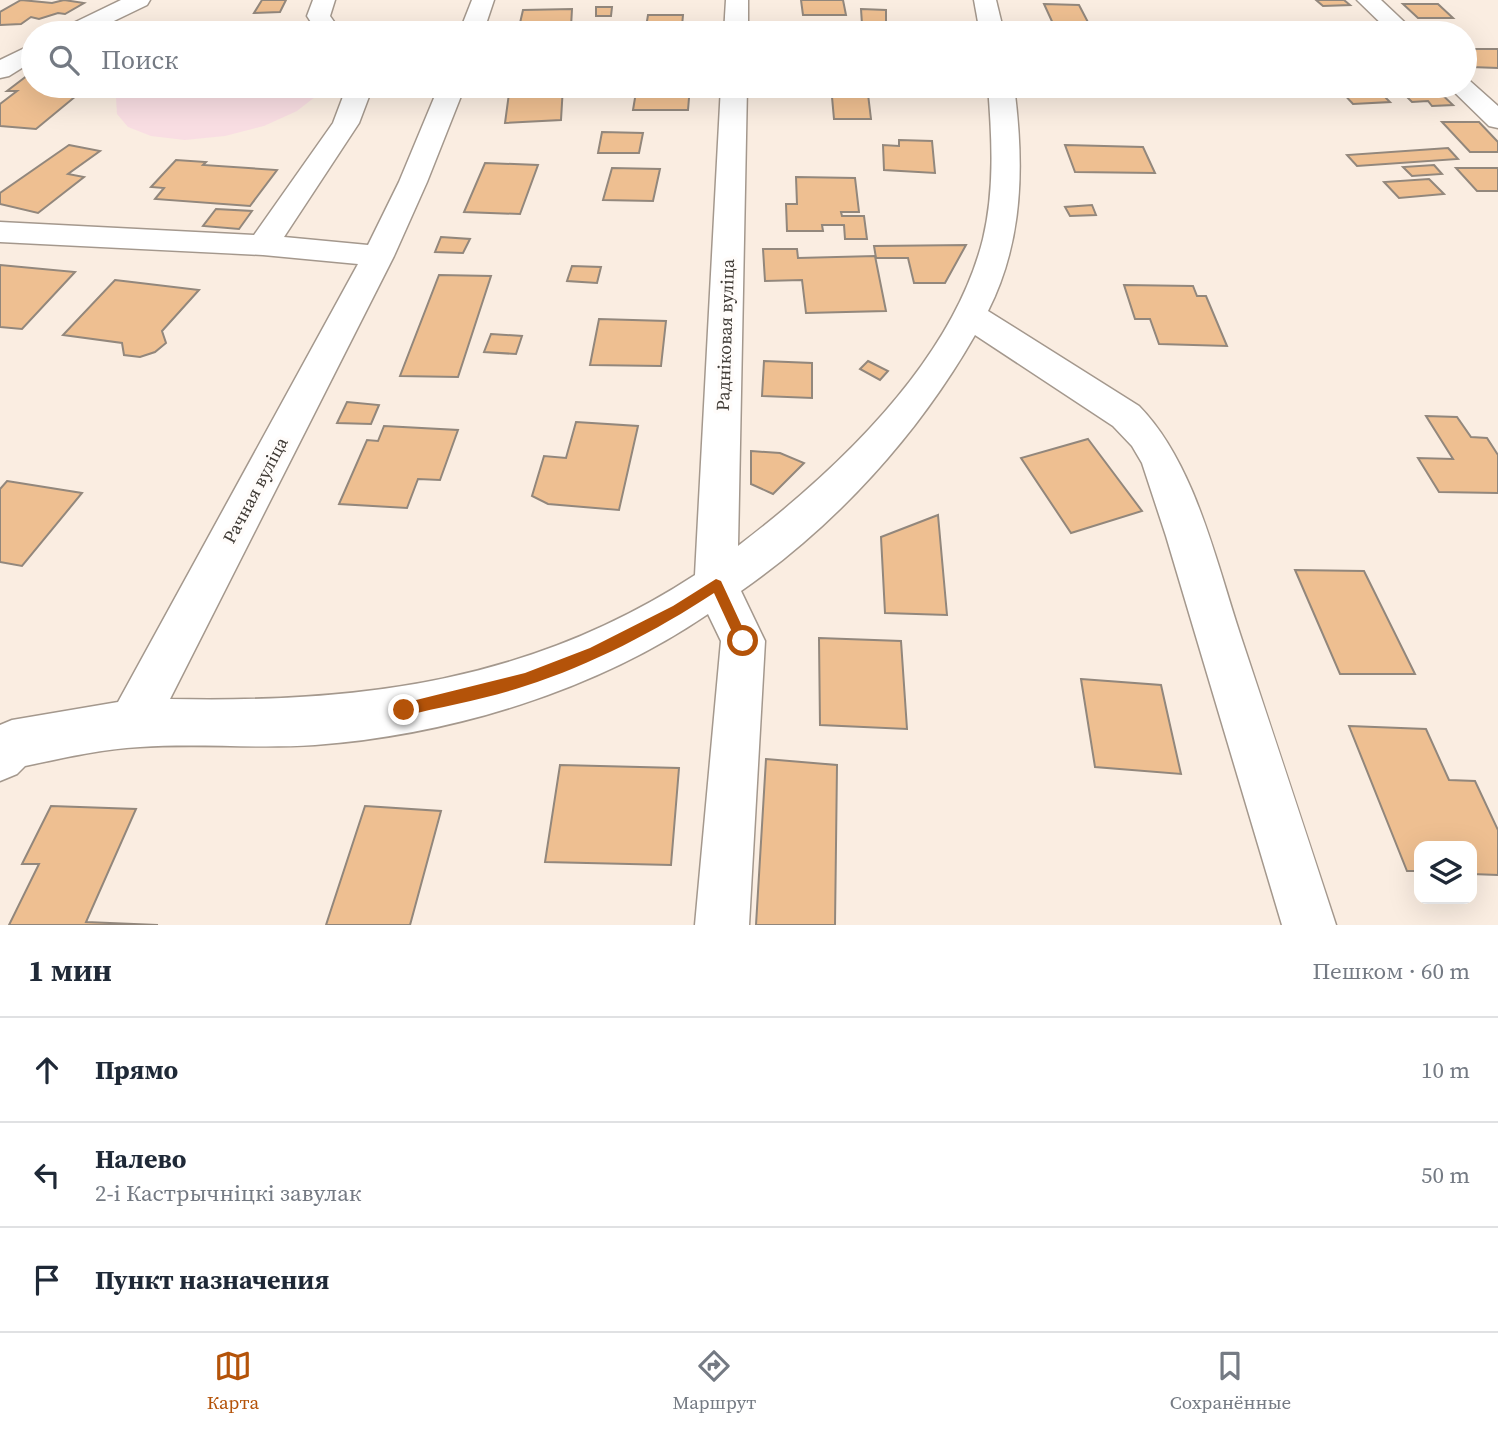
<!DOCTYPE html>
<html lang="ru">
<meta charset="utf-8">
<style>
body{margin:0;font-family:"Source Serif 4",serif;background:#f2f2f3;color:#1f2937}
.controls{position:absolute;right:21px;bottom:21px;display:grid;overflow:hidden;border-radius:14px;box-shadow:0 7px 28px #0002}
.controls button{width:63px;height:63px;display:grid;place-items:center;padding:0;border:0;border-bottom:2px solid #e0e1e3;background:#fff;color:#1f2937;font:35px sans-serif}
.stop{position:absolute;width:21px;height:21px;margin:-16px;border:5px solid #b45309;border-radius:50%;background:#fff}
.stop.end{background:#b45309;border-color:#fff;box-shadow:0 2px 7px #0008}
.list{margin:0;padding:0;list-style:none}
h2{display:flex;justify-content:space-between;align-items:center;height:91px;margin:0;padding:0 28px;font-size:30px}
h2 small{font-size:23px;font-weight:400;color:#747a83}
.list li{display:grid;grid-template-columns:46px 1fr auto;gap:21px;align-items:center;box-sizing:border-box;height:105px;padding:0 28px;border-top:2px solid #e0e1e3}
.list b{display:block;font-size:26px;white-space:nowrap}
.list p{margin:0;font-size:23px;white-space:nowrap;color:#747a83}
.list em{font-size:23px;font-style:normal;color:#747a83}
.icon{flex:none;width:38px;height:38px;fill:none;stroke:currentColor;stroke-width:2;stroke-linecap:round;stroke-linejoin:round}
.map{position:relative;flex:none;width:1498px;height:925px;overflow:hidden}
.search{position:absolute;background:#fff;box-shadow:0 7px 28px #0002;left:21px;right:21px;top:21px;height:77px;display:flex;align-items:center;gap:18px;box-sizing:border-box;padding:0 24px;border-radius:38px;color:#747a83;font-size:26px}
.sheet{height:406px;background:#fff}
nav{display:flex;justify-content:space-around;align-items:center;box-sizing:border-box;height:98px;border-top:2px solid #e0e1e3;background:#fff;font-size:19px;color:#747a83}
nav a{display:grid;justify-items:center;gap:4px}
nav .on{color:#b45309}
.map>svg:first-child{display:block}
</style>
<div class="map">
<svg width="1498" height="925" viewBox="0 0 1498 925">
<rect width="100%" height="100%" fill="#faede1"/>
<!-- industrial -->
<path fill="#f9dee3" d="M124,86h201l-5,7 -23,18 -33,15 -39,10 -40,4 -34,-4 -23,-9 -11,-13 -1,-16z"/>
<!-- building -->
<g fill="#eebf91" stroke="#92877c" stroke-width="2">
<path d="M21,0l31,3 12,-3 20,3 -19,11 -7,-1 -19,6 -8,-2 -10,7 -21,1v-13z"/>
<path d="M262,0h24l-6,12 -26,1z"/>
<path d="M801,0h42l3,15h-43z"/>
<path d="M1316,0h28l6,5 -27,1z"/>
<path d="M1044,4l35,1 12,23h-36z"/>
<path d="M1403,4h35l15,14h-35z"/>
<path d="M596,7h16l-1,9h-15z"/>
<path d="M572,9l-1,18 -39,1 1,-6 -13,1 3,-13z"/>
<path d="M861,9l25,1v14h-24z"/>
<path d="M648,15h35l-1,11h11l-1,7h-47z"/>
<path d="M885,30l61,2 1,1h-62z"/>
<path d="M1465,49h33v19l-27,-1 -6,-7z"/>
<path d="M28,75h5v11h55l-52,43 -36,-3v-22l17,-13h-10z"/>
<path d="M510,86h53l-2,34 -56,3z"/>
<path d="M637,86h53l-2,24h-55z"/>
<path d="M831,86h36l4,33h-37z"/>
<path d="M1396,86h37l20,19 -21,1 -4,-5 -16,1z"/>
<path d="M1376,88l14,14 -37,2 -13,-14z"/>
<path d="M1442,122h37l19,20v10h-28z"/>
<path d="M602,132l41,1 -4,20h-41z"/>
<path d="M899,140l33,1 3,32 -51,-3 -1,-25 16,1z"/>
<path d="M69,145l31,6 -32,23 16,3 -46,36 -38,-9v-11z"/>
<path d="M1065,145l78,2 12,26 -80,-1z"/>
<path d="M1448,148l10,11 -101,7 -10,-11z"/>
<path d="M176,160l30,2 -3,3 74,5 -27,36 -95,-7 9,-11 -13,-1z"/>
<path d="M485,163l53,2 -18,49 -56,-2z"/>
<path d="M1434,165l8,9 -30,2 -9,-9z"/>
<path d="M612,168l48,1 -7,32 -50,-1z"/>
<path d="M1456,168h42v23h-21z"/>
<path d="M796,177l59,1 4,34h-18l1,4h22l3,23h-22l-1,-14h-22l1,6h-36l-1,-27h11z"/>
<path d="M1429,179l15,15 -45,4 -15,-16z"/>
<path d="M1092,205l4,10 -26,1 -5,-9z"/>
<path d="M216,209l36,2 -13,18 -36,-3z"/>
<path d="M441,237l29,2 -7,14 -28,-1z"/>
<path d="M966,245l-21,38h-31l-6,-25h-32l-2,-12z"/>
<path d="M763,249h34l1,9 77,-2 11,55 -80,2 -4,-33 -37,1z"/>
<path d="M0,265l75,7 -53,57 -22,-2z"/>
<path d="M572,266l29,1 -4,16 -30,-2z"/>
<path d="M439,275l52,1 -33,101 -58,-1z"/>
<path d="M115,280l84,10 -37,41 4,12 -11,9 -15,5 -16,-2 -2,-12 -59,-8z"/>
<path d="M1124,285l69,1 4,10h9l21,50 -68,-2 -9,-25h-15z"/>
<path d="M599,319l67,2 -5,45 -71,-1z"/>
<path d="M491,334l31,2 -6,18 -32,-2z"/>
<path d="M764,361l48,2v35l-50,-2z"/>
<path d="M868,361l20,10 -8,9 -20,-11z"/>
<path d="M347,402l32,3 -8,19 -34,-1z"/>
<path d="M1426,416l31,1 14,20 16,1 11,17v38l-59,-1 -21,-34 35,1z"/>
<path d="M576,422l62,4 -19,84 -71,-6 -16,-8 12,-40 22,2z"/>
<path d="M384,426l74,4 -18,50 -22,-1 -11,29 -68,-4 28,-64 11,1z"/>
<path d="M1088,439l54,72 -71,22 -50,-75z"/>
<path d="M751,451l29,2 24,10 -31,31 -22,-10z"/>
<path d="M7,481l75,12 -60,73 -22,-4v-73z"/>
<path d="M938,515l9,100 -62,-2 -4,-76z"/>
<path d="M1295,570l69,1 51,103h-75z"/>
<path d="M819,638l82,3 6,88 -87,-4z"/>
<path d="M1081,679l80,6 20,89 -86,-7z"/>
<path d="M1349,726l77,3 23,51 26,1 23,49v45l-26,-1v-28h-53v25h-12z"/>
<path d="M766,759l71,6 -2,160h-79z"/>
<path d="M560,765l119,3 -8,97 -126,-3z"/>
<path d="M51,806l85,3 -50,113 72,3h-149l30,-61h-17z"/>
<path d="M365,806l76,5 -31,114h-84z"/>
</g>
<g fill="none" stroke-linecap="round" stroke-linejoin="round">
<defs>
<g id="minor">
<path d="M121,0h29l-3,5 -58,28h-30l4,-5z"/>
<path d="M313,0h22l-5,16 12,17h-24l-11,-17z"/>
<path d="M472,0h22l-11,33h-24z"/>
<path d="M726,0h22v33h-24z"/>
<path d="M974,0h22l8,33h-24z"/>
<path d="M1357,0h24l35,33h-25z"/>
<path d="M33,44v17l-24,15 -9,2v-18z"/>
<path d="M1465,79l5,2 28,25v22l-9,-2 -41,-40h17z"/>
<path d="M347,86h26l-14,37 -75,114 84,8 31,-63 40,-96h26l-38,96 -33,74 -224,443c191,4 361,-17 525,-124l26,-489h26l-9,460c98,-75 214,-183 245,-307 12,-50 9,-102 5,-153h26c10,77 10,154 -26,225l151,95c56,57 77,156 102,231 32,96 64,192 95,288h-54l-116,-389 -24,-73 -10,-17 -19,-20 -138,-91c-57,100 -139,190 -234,256l24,50 -16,284h-54l26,-284 -13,-27c-113,77 -257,121 -393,131 -59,4 -117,-2 -175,2 -39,2 -77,11 -115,19l-8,8 -17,7v-56l12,-5 106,-18 240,-438 -95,-9 -263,-13v-20l254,13 79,-112z"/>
</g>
</defs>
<!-- minor casing -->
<use href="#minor" stroke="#a4988d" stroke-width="3"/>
<!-- minor -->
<use href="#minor" fill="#fff" fill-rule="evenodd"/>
</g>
<!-- route -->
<path fill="#b45309" d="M716,579l5,2 26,56v8h-9l-24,-52c-58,38 -123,72 -189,93 -39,13 -81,20 -121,30l-7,-6 7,-7 121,-30 65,-25 83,-42z"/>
<g text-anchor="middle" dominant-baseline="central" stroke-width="7" stroke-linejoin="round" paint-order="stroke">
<!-- street labels -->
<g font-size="18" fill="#403b36" stroke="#fffcfa">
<text transform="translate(725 335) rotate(-88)">Радніковая вуліца</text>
<text transform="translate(255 490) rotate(-62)">Рачная вуліца</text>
</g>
</g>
</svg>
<div class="controls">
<button><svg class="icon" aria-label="layers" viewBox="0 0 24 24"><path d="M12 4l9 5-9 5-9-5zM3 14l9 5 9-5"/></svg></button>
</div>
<div class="stop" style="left:743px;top:641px"></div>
<div class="stop end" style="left:404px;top:710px"></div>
<div class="search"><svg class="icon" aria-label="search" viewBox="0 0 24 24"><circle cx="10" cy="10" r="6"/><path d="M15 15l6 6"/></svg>Поиск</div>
</div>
<section class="sheet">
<h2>1 мин<small>Пешком · 60 m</small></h2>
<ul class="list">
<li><svg class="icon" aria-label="ahead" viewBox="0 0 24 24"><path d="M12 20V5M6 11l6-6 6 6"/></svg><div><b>Прямо</b></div><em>10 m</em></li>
<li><svg class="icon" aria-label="left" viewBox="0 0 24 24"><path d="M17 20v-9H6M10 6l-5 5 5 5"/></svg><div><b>Налево</b><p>2-і Кастрычніцкі завулак</p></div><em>50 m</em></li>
<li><svg class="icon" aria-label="arrive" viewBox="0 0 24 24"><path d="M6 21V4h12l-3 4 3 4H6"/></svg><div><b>Пункт назначения</b></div></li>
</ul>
</section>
<nav>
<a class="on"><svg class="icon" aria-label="map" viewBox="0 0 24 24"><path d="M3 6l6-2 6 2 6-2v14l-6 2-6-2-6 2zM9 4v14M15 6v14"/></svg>Карта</a>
<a><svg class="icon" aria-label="directions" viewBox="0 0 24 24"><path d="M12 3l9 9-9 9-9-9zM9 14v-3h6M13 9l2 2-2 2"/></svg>Маршрут</a>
<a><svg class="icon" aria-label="saved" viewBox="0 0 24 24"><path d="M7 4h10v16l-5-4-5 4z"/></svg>Сохранённые</a>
</nav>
